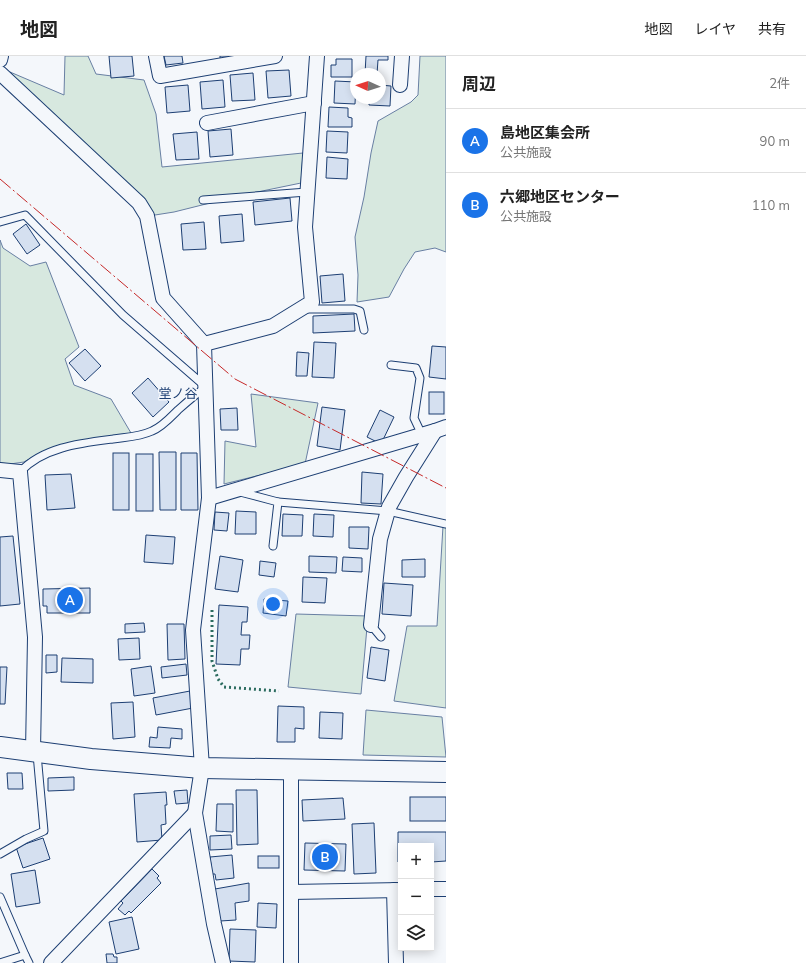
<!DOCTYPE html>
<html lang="ja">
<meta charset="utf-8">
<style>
body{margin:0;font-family:Mulish,"Noto Sans JP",sans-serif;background:#f2f2f2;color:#222}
.controls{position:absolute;right:12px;bottom:12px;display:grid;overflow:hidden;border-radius:0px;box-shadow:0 2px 10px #0003}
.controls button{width:36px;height:36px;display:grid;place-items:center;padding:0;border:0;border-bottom:1px solid #e0e0e0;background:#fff;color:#222;font:20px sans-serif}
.compass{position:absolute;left:350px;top:12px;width:36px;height:36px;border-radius:50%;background:#fff;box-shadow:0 2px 10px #0003;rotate:273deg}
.you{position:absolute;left:273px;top:548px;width:14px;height:14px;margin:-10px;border:3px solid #fff;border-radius:50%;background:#1a73e8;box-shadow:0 0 0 6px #1a73e833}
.badge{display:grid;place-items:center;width:26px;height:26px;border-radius:50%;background:#1a73e8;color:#fff;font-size:13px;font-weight:700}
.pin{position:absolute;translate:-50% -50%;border:2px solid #fff;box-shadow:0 1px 4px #0006}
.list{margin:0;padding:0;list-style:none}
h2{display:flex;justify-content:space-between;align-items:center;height:52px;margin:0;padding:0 16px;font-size:17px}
h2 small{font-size:13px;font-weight:400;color:#767676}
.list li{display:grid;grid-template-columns:26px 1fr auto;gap:12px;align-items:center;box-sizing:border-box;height:64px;padding:0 16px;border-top:1px solid #e0e0e0}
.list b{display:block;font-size:15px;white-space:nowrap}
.list p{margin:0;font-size:13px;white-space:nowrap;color:#767676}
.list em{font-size:13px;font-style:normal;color:#767676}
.icon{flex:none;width:22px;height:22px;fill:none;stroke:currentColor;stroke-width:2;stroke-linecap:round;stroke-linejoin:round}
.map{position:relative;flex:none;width:446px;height:907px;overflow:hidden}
header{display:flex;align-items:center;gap:24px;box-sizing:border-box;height:56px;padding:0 20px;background:#fff;border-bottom:1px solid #e0e0e0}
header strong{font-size:19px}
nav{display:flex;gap:22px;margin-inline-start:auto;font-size:14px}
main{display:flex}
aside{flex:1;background:#fff}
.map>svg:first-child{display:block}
</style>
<header>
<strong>地図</strong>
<nav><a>地図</a><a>レイヤ</a><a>共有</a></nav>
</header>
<main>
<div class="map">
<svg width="446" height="907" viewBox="0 0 446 907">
<rect width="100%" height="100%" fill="#f4f7fb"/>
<!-- green -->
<g fill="#d7e8df" stroke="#687fa3">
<path d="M65,0h23l8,18 48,6 12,34 6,53 141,-14 -2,30 -63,13 -64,16 -19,3 -30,-24 -115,-119 54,23z"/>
<path d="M420,0h26v196l-11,-4 -20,4 -11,17 -15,28 -32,5 1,-27 -3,-38 9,-40 7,-44 7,-32 33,-19 7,-7z"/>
<path d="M0,184l3,8 27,18 16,-4 33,85 -14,12 9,26 37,14 20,34 -91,20 -16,9 -14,2 -10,-1z"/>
<path d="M251,338l67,9 -13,61 -81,20 1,-43 31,6z"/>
<path d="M443,470h3v182l-52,-7 13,-75h30z"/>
<path d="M296,558l72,2 -7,78 -73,-7z"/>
<path d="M366,654l76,7 4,40 -83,-2z"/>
</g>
<!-- building -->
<g fill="#d5e0f0" stroke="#1d3f73">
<path d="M109,0h23l2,20 -23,2z"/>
<path d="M164,0h18l1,7 -17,2z"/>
<path d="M220,0h19l-19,4z"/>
<path d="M366,0h22v4h-10l-1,14h-12z"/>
<path d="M336,3h16v18h-21v-12h5z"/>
<path d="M289,14l2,26 -23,2 -2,-27z"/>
<path d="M253,17l2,27 -23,1 -2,-26z"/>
<path d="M223,24l2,27 -23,2 -2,-27z"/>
<path d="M335,25l21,1 -1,22 -21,-1z"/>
<path d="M188,29l2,26 -23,2 -2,-26z"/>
<path d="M380,29l11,1 -1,20 -21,-1v-7h11z"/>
<path d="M329,51l19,1v9l4,1v9h-24z"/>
<path d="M231,73l2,26 -23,2 -2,-26z"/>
<path d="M327,75l21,1 -1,21 -21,-1z"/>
<path d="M197,76l2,27 -23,1 -3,-26z"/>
<path d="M327,101l21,2 -1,20 -21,-1z"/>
<path d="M290,142l2,23 -37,4 -2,-23z"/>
<path d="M242,158l2,27 -23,2 -2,-27z"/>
<path d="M204,166l2,27 -23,1 -2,-26z"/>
<path d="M26,168l14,21 -13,9 -14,-20z"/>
<path d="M343,218l2,27 -23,2 -2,-27z"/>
<path d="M354,258l1,17 -42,2v-17z"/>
<path d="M314,286l22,1 -2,35 -22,-1z"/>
<path d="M432,290l14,1v32l-17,-2z"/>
<path d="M85,293l16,17 -16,15 -16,-18z"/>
<path d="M297,296l12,1 -2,23h-11z"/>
<path d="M148,322l21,24 -16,15 -21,-24z"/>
<rect x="429" y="336" width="15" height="22"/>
<path d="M322,351l23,3 -5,40 -23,-4z"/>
<path d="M237,352l1,22h-17l-1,-21z"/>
<path d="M380,354l14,7 -13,27 -14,-7z"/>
<path d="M159,396h17v58h-16z"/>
<rect x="113" y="397" width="16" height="57"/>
<path d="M181,397h16l1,57h-17z"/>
<rect x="136" y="398" width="17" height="57"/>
<path d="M362,416l21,2 -2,30 -20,-1z"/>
<path d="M71,418l4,34 -28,2 -2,-35z"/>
<path d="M236,455l20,1v22h-21z"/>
<path d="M215,456l14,1 -2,18 -13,-1z"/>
<path d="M283,458l20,1 -1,21h-20z"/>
<path d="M314,458l20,1 -1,22 -20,-1z"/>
<path d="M349,471h20l-1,22 -19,-1z"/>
<path d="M146,479l29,2 -2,27 -29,-2z"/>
<path d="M13,480l7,68 -20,2v-69z"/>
<path d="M220,500l23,4 -5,32 -23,-3z"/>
<path d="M309,500l28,1 -1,16 -27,-1z"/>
<path d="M343,501l19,1v14l-20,-1z"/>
<path d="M425,503v18h-23v-17z"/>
<path d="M260,505l16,2 -2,14 -15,-2z"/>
<path d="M303,521l24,1 -2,25 -23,-1z"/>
<path d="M384,527l29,2 -2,31 -29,-2z"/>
<path d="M90,532v25h-43v-7h-4v-17z"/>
<path d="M264,543l24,2 -2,15 -23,-3z"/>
<path d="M219,549l29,2 -1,15h-5l-1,13h9l-1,14h-8l-1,16 -24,-1z"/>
<path d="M144,567l1,9 -20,1v-9z"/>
<path d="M167,568h17l1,35 -17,1z"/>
<path d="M139,582l1,21 -21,1 -1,-21z"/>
<path d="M371,591l18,3 -4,31 -18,-3z"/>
<path d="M46,599h11v17l-11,1z"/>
<path d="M62,602l31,1v24l-32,-1z"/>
<path d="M186,608l1,11 -25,3 -1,-11z"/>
<path d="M151,610l4,27 -21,3 -3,-27z"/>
<path d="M0,611h7l-2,37h-5z"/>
<path d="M190,635l3,17 -37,7 -3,-17z"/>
<path d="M133,646l2,35 -22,2 -2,-36z"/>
<path d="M278,650l26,1v22l-9,-1v14h-18z"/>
<path d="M320,656l23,1 -1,26 -23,-1z"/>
<path d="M158,671l24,2v10l-11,-1 -1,10 -21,-1 1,-10 7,1z"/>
<path d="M7,717h15l1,16h-15z"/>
<path d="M74,721v13l-26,1v-13z"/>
<path d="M187,734l1,13 -12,1 -2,-13z"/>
<path d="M236,734h21l1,54 -21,1z"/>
<path d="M166,736l1,13h-2l1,19 -5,1 1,15 -25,2 -3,-48z"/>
<rect x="410" y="741" width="36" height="24"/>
<path d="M343,742l2,21 -42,2 -1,-21z"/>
<path d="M217,748h16v28l-17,-1z"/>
<path d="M374,767l2,50 -22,1 -2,-50z"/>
<path d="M398,776h48v29l-15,1v-16h-30v16h-3z"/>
<path d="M231,779l1,14 -22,1v-14z"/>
<path d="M43,782l7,21 -27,9 -7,-21z"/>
<path d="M305,787l41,1 -1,27 -41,-1z"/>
<path d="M232,799l2,23 -18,2 -1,-6h-3l-2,-17z"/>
<rect x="258" y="800" width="21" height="12"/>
<path d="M152,813l7,7 -2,2 4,5 -30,30 -2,-2 -4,4 -7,-6 5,-6 -2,-2z"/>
<path d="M35,814l5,33 -24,4 -5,-33z"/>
<path d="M249,827v18l-14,2 1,17 -16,1 -5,-32z"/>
<path d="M258,847l19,1 -1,24 -19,-1z"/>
<path d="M132,861l7,32 -23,5 -7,-32z"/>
<path d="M230,873l26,1 -1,32 -26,-1z"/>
<path d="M106,898h7l1,3h3v6h-10z"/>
</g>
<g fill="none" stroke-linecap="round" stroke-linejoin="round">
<defs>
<g id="lane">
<path d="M203,144l104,-8"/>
<path d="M0,166l25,-7 98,100 83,72c-10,7 -19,15 -28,23 -8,8 -16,17 -26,21 -13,6 -26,6 -39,8 -32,4 -70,8 -93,33"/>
<path d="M305,253h49l6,2 4,19"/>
<path d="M391,309l25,3 4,10 -6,40 8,17"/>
<path d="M240,436l38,10 -5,44"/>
<path d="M278,446l110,9 58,13"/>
<path d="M371,569l10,12"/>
<path d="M0,798l26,-15 18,-8 -7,-77"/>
<path d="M0,841l25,58 -25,8"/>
<path d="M25,899l4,8"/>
</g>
<g id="street">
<path d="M156,0l4,20 115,-20"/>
<path d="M0,4l1,-4"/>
<path d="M0,17l139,130 8,13 16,82 41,46"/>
<path d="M400,29l2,-29"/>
<path d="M207,67l107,-20"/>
<path d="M0,414l20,2 15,165 -2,114"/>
<path d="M209,442l226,-67 11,-4"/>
<path d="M371,569l9,-86 9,-32 17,-30 29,-46"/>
<path d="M291,713v194"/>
<path d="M431,833h15"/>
<path d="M394,834l2,73"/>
<path d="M291,836l110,-2"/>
<path d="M51,907l144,-150"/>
<path d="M223,907l-9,-39 -19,-111 7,-45 -9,-138 16,-132 -5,-154 69,-18 39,-24 -7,-75 12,-171"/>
</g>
<path id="secondary" d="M0,691l91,12 111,9 244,4"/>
</defs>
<!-- lane casing -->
<use href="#lane" stroke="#1d3f73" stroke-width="9"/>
<!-- street casing -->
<use href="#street" stroke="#1d3f73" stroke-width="16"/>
<!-- secondary casing -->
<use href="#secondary" stroke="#1d3f73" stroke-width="22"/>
<!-- lane -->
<use href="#lane" stroke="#f4f7fb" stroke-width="7"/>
<!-- street -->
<use href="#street" stroke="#f4f7fb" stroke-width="14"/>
<!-- secondary -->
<use href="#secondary" stroke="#f4f7fb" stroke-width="20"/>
<!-- hedge -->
<path stroke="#2c6c60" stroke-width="3" stroke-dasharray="2 3" stroke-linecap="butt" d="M212,554v51l6,18 6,8 55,4"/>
<!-- power -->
<path stroke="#c62828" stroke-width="1" stroke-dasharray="14 3 2 3" stroke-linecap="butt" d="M0,123l235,200 211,109"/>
</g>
<g text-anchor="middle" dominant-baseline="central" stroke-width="3" stroke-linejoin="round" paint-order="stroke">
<!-- neighbourhood labels -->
<g font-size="13" fill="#1d3f73" stroke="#f4f7fb">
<text x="178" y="337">堂ノ谷</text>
</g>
</g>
</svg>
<div class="controls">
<button>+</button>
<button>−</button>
<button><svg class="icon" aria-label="layers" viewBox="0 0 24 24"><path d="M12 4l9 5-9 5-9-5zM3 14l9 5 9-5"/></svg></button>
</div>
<svg class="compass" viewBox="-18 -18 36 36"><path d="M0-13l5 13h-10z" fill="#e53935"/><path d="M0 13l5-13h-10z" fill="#767676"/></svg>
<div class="you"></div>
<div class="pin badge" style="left:70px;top:544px">A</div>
<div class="pin badge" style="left:325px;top:801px">B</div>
</div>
<aside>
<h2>周辺<small>2件</small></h2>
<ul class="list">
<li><span class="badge">A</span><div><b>島地区集会所</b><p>公共施設</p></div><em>90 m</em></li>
<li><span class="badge">B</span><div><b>六郷地区センター</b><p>公共施設</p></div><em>110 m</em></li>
</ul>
</aside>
</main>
